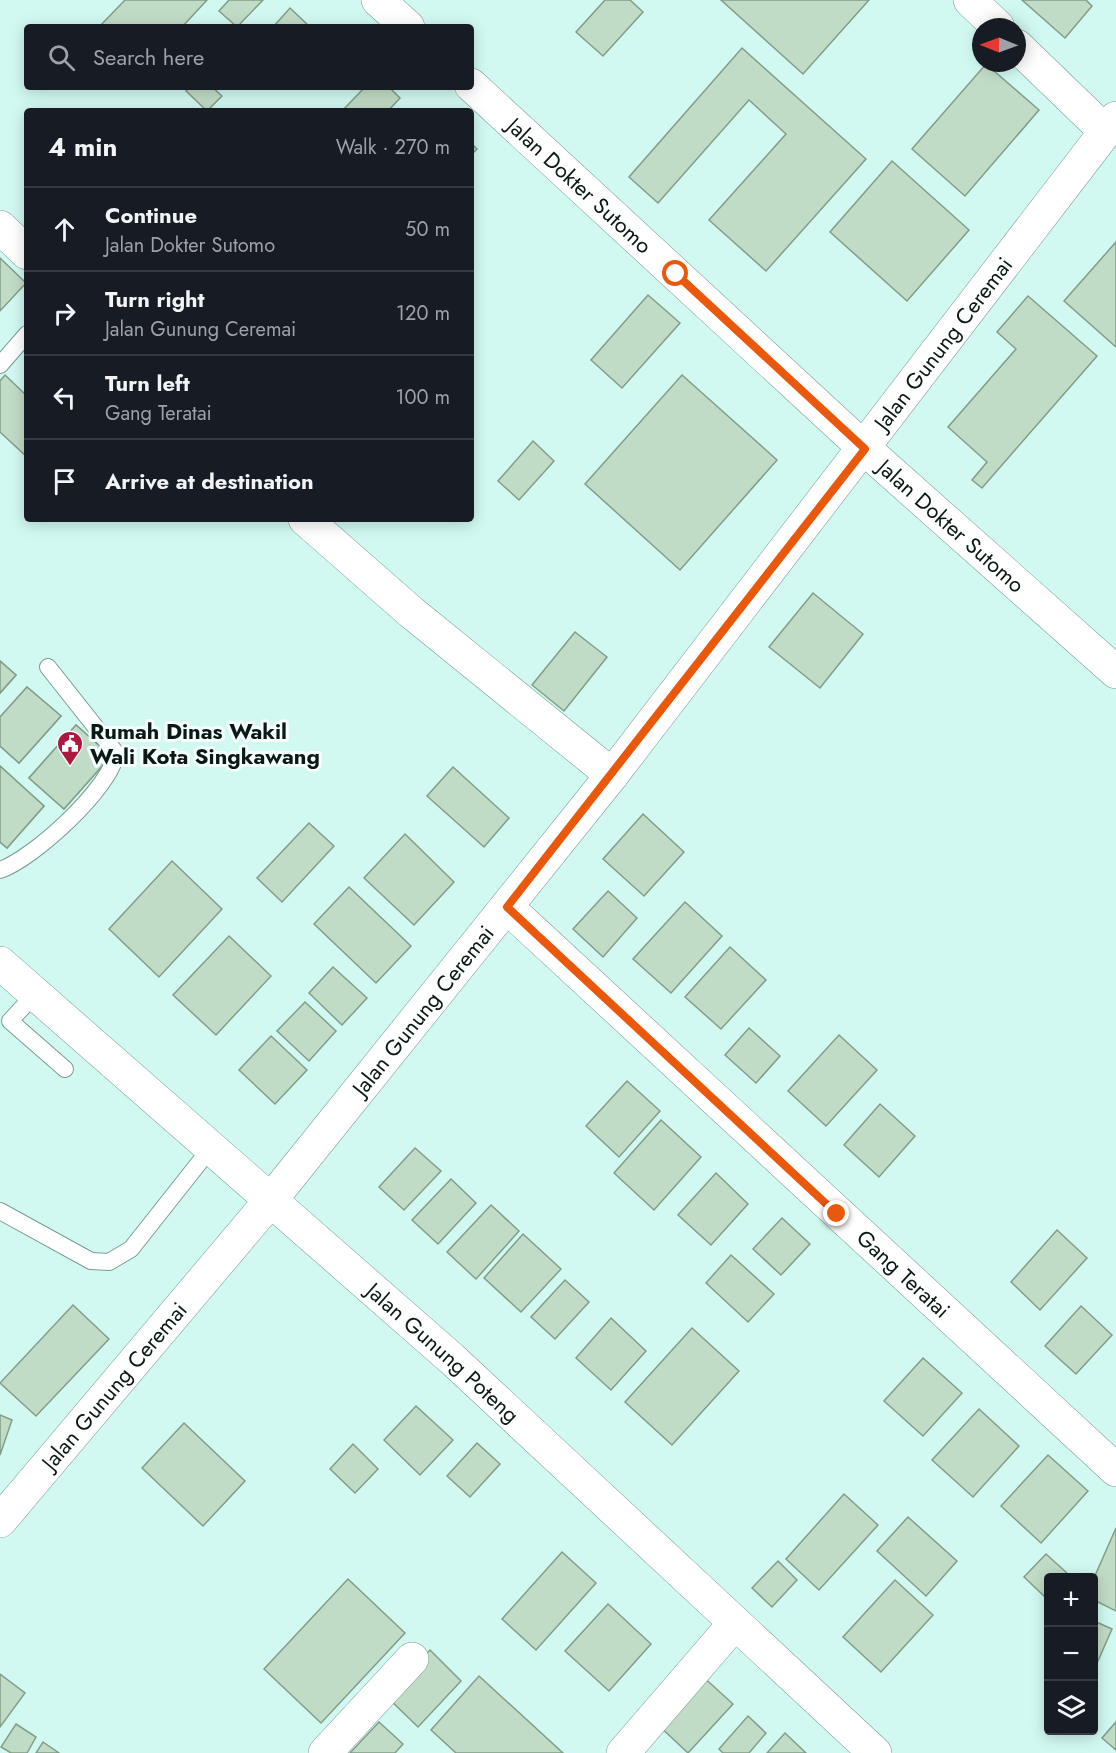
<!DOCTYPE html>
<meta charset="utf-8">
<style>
body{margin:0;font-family:Jost,sans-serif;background:#242831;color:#f1f3f6}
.controls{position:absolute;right:18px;bottom:18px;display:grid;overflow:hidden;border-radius:6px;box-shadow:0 3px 15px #0003}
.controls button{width:54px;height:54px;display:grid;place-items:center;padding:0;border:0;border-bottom:2px solid #363941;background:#171b24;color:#f1f3f6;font:30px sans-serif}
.compass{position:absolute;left:972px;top:18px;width:54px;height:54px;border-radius:50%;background:#171b24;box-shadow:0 3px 15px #0003;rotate:271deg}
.stop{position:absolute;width:18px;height:18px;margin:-14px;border:4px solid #ea580c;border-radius:50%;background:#fff}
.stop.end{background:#ea580c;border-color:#fff;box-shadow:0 2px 6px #0008}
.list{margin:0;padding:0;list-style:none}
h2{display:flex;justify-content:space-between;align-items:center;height:78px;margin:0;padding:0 24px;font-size:26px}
h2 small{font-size:20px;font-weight:400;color:#9ea1a6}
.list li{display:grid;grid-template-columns:39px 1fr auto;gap:18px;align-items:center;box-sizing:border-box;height:84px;padding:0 24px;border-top:2px solid #363941}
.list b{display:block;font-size:22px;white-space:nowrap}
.list p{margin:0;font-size:20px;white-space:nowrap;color:#9ea1a6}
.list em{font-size:20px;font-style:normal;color:#9ea1a6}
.icon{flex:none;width:33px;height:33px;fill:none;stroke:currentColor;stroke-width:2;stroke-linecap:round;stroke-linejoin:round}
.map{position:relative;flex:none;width:1116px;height:1753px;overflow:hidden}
.search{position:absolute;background:#171b24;box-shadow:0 3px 15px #0003;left:24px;top:24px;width:450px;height:66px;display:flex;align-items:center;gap:15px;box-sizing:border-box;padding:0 21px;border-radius:6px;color:#9ea1a6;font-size:22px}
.panel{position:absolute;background:#171b24;box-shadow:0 3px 15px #0003;left:24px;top:108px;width:450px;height:414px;border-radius:6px}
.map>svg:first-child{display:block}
</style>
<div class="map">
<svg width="1116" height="1753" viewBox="0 0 1116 1753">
<rect width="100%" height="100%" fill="#d1f9f2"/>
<!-- building -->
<g fill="#c1dcc6" stroke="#839d88" stroke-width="1.5">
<path d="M125,0h82l-25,27h-83z"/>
<path d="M229,0h34l-26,27 -18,-16z"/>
<path d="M605,0h25l13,12 -40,44 -27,-24z"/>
<path d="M721,0h148l-66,74z"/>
<path d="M1022,0h64l6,6 -27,32z"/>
<path d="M290,8l20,19h-37z"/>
<path d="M742,48l124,111 -100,112 -57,-51 77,-86 -37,-34 -91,103 -29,-26z"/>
<path d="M986,64l53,46 -74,86 -53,-47z"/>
<path d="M190,87h22l10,9 -15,15 -21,-20z"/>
<path d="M365,87h24l11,11 -12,13h-46z"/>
<path d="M471,143l6,6 -6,6z"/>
<path d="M892,161l77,69 -62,71 -77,-69z"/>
<path d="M1116,242v105l-52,-46z"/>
<path d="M0,258l26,25 -26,28z"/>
<path d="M648,295l32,28 -58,65 -31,-28z"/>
<path d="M1028,296l69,60 -115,132 -10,-8 15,-18 -39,-35 68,-78 -19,-17z"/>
<path d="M5,375l22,21v61l-27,-25v-51z"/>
<path d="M682,375l95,85 -97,110 -95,-86z"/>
<path d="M533,441l21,20 -35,39 -21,-19z"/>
<path d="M813,593l50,41 -43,54 -51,-41z"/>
<path d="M575,632l32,25 -43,54 -32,-26z"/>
<path d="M0,661l16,14 -16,18z"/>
<path d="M0,661l16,14 -16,18z"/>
<path d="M27,687l34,29 -42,47 -19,-17v-29z"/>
<path d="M27,687l34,29 -42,47 -19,-17v-29z"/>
<path d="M76,725l35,31 -47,53 -35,-31z"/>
<path d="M76,725l35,31 -47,53 -35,-31z"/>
<path d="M0,766l44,40 -37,42 -7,-6z"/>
<path d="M0,766l44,40 -37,42 -7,-6z"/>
<path d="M453,767l56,51 -25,29 -57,-51z"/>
<path d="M643,814l41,38 -40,44 -41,-37z"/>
<path d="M309,823l25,23 -52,56 -25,-24z"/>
<path d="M405,834l49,48 -40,43 -50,-47z"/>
<path d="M172,861l50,48 -63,68 -50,-48z"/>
<path d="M349,887l62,59 -35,37 -62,-59z"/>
<path d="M608,891l29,27 -34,39 -30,-28z"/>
<path d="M685,902l37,34 -51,57 -38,-34z"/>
<path d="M229,936l42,40 -55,59 -43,-40z"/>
<path d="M730,947l36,33 -45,49 -36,-32z"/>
<path d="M333,967l34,31 -25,27 -33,-32z"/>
<path d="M305,1002l31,29 -27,30 -32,-30z"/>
<path d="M749,1028l31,28 -24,27 -31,-28z"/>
<path d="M839,1035l38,35 -51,56 -38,-35z"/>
<path d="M271,1036l36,34 -32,34 -36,-34z"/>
<path d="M627,1081l33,30 -41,46 -33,-31z"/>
<path d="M880,1104l35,32 -36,41 -35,-32z"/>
<path d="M661,1120l40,37 -47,53 -40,-37z"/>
<path d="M415,1148l26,23 -37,39 -25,-23z"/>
<path d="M716,1173l32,31 -37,41 -33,-30z"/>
<path d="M451,1179l25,24 -38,41 -26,-24z"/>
<path d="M491,1205l28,26 -43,48 -29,-27z"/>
<path d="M782,1218l28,26 -29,31 -28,-26z"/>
<path d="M1057,1230l30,28 -47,52 -29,-28z"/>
<path d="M523,1234l38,35 -40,43 -37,-34z"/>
<path d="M731,1255l43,39 -26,28 -42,-39z"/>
<path d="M565,1280l24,22 -34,37 -24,-22z"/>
<path d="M73,1305l36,34 -73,77 -36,-33z"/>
<path d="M1081,1306l31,29 -36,39 -31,-28z"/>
<path d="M611,1318l35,33 -35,39 -35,-32z"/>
<path d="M692,1328l47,43 -67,74 -47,-43z"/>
<path d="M923,1358l39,35 -39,43 -39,-35z"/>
<path d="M416,1406l37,34 -33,35 -36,-35z"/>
<path d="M979,1409l40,37 -46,51 -41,-37z"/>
<path d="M0,1415l12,5 -12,35z"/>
<path d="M184,1423l61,58 -42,45 -61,-58z"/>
<path d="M477,1443l23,21 -30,33 -23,-21z"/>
<path d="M353,1444l25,25 -23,24 -25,-24z"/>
<path d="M1048,1455l40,36 -47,52 -40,-37z"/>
<path d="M844,1494l34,31 -59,65 -33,-31z"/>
<path d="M908,1517l49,44 -31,35 -49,-45z"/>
<path d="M1116,1528v83l-22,-11v-22z"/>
<path d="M562,1552l34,31 -60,67 -34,-31z"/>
<path d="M1046,1554l21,19 -4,5h-15v16l-3,3 -21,-20z"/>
<path d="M778,1561l19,19 -25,27 -20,-19z"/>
<path d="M348,1579l57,54 -84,90 -57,-54z"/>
<path d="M895,1580l38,35 -52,57 -38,-35z"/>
<path d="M608,1604l43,40 -42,47 -44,-40z"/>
<path d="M1094,1621l18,8 -14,32 -4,-2z"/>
<path d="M430,1650l31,31 -43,46 -32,-31z"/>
<path d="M0,1674l25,19 -25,34z"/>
<path d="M700,1674l33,30 -45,49 -32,-30z"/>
<path d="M479,1676l84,77h-107l-25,-23z"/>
<path d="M748,1716l18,17 -17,20h-26l-4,-4z"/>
<path d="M379,1722l24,22 -8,9h-45z"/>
<path d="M1116,1722v28l-14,-12z"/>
<path d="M16,1724l20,13 -9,16h-16l-10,-6z"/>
<path d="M785,1733l21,20h-39z"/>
<path d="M43,1742l16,11h-23z"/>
</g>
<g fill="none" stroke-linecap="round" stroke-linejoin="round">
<defs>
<g id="lane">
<path d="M0,365l27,-31"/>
<path d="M0,870c33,-11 112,-83 116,-117l-68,-86"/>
<path d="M35,994l-25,27 55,48"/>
<path d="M0,1211l91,50 18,1 22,-13 79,-100"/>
</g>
<g id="street">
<path d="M970,0l28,27"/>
<path d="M1017,46l88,85"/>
<path d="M0,227l27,26"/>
<path d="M305,519l106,93 201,163"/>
<path id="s1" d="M507,907l609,563"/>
<path id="s2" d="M0,963l452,396 423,394"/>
<path id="s3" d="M0,1521l270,-320 342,-426 504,-657"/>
<path d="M325,1753l87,-94"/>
<path d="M623,1753l112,-130"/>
</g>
<g id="secondary">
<path d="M378,0l30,27"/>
<path id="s4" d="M471,85l394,364 251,223"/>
</g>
</defs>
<!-- lane casing -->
<use href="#lane" stroke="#779c96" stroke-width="18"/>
<!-- street casing -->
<use href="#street" stroke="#779c96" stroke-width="34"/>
<!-- secondary casing -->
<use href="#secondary" stroke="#779c96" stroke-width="34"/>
<!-- lane -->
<use href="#lane" stroke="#fff" stroke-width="16"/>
<!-- street -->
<use href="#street" stroke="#fff" stroke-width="33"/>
<!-- secondary -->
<use href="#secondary" stroke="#fff" stroke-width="33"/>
</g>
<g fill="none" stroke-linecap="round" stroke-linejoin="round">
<!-- route -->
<path stroke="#ea580c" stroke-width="8" d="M676,274l189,175 -358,458 330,307"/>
</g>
<!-- icons -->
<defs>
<symbol id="civic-pin" viewBox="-11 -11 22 30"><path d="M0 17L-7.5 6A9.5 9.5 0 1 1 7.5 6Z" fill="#ad193d" stroke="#f6fefd"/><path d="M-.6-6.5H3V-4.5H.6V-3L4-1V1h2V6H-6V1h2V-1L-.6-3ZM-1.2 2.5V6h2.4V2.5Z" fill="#fff"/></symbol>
</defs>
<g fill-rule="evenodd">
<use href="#civic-pin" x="55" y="729" width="30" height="40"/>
</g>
<g text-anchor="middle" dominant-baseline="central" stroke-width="6" stroke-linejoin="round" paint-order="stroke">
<!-- street labels -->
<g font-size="22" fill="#0a1816" stroke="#f6fefd">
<text stroke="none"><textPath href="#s4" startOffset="148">Jalan Dokter Sutomo</textPath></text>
<text stroke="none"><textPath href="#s3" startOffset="1509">Jalan Gunung Ceremai</textPath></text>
<text stroke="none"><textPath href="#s4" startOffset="652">Jalan Dokter Sutomo</textPath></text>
<text stroke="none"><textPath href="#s3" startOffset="663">Jalan Gunung Ceremai</textPath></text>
<text stroke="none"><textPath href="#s1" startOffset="540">Gang Teratai</textPath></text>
<text stroke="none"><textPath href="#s2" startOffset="590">Jalan Gunung Poteng</textPath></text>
<text stroke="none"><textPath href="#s3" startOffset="177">Jalan Gunung Ceremai</textPath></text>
</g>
<!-- poi labels -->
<g font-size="22" font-weight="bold" fill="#0a1816" stroke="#f6fefd" text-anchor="start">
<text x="90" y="731">Rumah Dinas Wakil<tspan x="90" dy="25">Wali Kota Singkawang</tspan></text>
</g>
</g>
</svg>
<div class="controls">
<button>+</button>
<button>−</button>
<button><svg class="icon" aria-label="layers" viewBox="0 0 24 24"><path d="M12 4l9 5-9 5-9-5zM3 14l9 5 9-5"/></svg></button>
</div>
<svg class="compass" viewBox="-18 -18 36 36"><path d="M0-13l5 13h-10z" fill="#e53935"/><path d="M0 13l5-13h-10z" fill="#9ea1a6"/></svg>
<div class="stop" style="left:676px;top:274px"></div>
<div class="stop end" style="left:837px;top:1214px"></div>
<div class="search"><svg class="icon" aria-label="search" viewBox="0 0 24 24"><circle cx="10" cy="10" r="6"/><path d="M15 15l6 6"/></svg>Search here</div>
<section class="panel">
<h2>4 min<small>Walk · 270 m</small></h2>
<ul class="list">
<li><svg class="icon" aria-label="ahead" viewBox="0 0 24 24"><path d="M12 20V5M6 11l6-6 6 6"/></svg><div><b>Continue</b><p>Jalan Dokter Sutomo</p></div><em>50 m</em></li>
<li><svg class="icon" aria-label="right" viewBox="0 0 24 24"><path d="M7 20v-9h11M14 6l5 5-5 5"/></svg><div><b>Turn right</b><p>Jalan Gunung Ceremai</p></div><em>120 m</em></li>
<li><svg class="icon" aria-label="left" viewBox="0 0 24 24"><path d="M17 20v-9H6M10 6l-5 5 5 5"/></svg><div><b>Turn left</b><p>Gang Teratai</p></div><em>100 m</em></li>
<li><svg class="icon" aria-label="arrive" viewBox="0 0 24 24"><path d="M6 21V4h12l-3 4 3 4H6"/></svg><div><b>Arrive at destination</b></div></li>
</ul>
</section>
</div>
